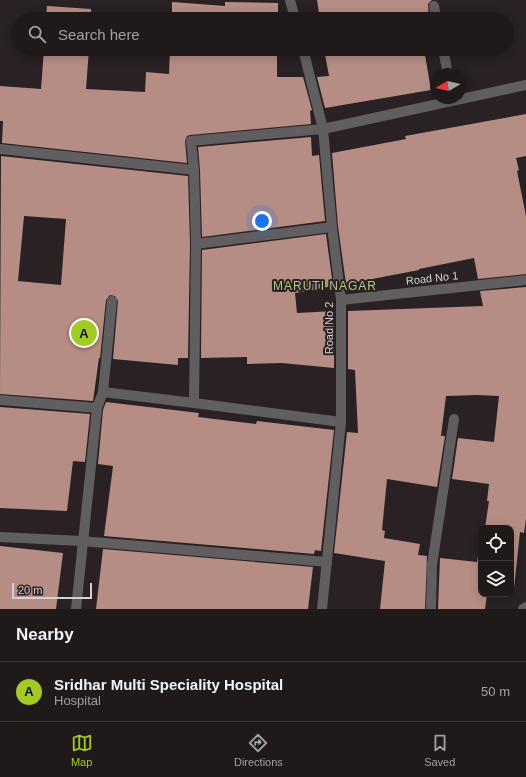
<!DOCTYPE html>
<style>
body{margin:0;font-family:Helvetica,sans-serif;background:#272223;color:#f1f3f6}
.controls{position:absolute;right:12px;bottom:12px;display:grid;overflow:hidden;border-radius:8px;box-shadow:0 2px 10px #0003}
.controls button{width:36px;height:36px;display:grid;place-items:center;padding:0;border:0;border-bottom:1px solid #3c3839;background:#1f191a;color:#f1f3f6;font:20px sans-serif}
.compass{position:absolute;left:430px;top:68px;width:36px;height:36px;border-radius:50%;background:#1f191a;box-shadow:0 2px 10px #0003;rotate:261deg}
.scale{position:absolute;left:12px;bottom:10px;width:80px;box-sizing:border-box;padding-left:4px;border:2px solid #d5d0d1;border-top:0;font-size:11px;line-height:14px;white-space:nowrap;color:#d5d0d1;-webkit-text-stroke:3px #292123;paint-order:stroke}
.you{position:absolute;left:262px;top:221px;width:14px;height:14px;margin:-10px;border:3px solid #fff;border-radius:50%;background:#1a73e8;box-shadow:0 0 0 6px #1a73e833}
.badge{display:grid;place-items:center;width:26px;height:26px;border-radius:50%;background:#a3c926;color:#111;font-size:13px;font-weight:700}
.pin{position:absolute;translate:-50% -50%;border:2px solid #fff;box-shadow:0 1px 4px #0006}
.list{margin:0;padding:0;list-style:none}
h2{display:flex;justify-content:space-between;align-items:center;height:52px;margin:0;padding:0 16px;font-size:17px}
h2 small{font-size:13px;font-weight:400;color:#a1a0a2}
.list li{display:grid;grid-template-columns:26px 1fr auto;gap:12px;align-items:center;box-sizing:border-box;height:60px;padding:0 16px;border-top:1px solid #3c3839}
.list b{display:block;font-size:15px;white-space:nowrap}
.list p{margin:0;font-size:13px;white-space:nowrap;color:#a1a0a2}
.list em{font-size:13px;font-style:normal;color:#a1a0a2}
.icon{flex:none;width:22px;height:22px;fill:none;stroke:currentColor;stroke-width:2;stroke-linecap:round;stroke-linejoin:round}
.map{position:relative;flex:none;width:526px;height:609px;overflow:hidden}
.search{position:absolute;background:#1f191a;box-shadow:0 2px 10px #0003;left:12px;right:12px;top:12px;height:44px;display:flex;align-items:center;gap:10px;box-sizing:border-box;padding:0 14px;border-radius:22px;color:#a1a0a2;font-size:15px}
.sheet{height:112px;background:#1f191a}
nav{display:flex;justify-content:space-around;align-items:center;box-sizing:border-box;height:56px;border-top:1px solid #3c3839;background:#1f191a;font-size:11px;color:#a1a0a2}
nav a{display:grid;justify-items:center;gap:2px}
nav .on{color:#a3c926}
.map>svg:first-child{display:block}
</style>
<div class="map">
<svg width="526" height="609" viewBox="0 0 526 609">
<rect width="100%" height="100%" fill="#292123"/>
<!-- building -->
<g fill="#b68d85" fill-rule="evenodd">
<path d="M317,0h115l-4,4 1,15h-109z"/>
<path d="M172,2l53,4v-4l53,1v16h-106z"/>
<path d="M47,6l44,3v10h-45z"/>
<path d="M44,49h45l-3,40 59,3 1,-20 23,2 1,-25h107v28h26l9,33 -2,1 1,13 -121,11 -3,1 -2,5 2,22 -185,-20 1,-22h-3v-35l41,3z"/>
<path d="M324,49h100l7,41 -106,18 -8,-31 12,-1z"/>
<path d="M526,114v42l-10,2 3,12 -2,1 9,45v58l-48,5 -4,-21 -55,11v1l-73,14 -8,-58 -6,-73 74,-14 -1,-3z"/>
<path d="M311,137l1,19 7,-1 6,66 -123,16 -2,-67 -2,-23z"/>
<path d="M1,156l187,20 2,68 -2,114h-10v7l-65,-6 5,-58 -3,-5 -5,-1 -4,5 -6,58h-1l-6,43 -93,-7zM24,216l42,3 -5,66 -43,-4z"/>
<path d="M326,234l7,52 -38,7 2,20 37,-2v57l-52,-5 -35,1v-7l-46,1 1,-108z"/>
<path d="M526,287v232l-2,14 -4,-1 -6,57h-3v-61h-26l4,-27h-2l2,-17 -37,-5 6,-41 36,4 5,-46 -22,-1 -31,1 -5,40h4l-8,51 -50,-8 -5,51 3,1 -1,7 36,6 -2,11 9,1 -2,53h-45l5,-48 -51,-8 13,-121 11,1 -3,-63 -7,-1v-58l135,-5 -3,-15z"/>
<path d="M106,402l93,11 -1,4 58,7 1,-3 77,9 -13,121 -6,-1 -1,4 -210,-18 9,-70 -15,-2 5,-54z"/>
<path d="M0,407l90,7 -5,48 -12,-1 -6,50 -67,-3z"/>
<path d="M480,541h1v53h6l-2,15h-47l2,-51 37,4z"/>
<path d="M0,546l63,7 -7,56h-56z"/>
<path d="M103,549l210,18 -5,42h-212z"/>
</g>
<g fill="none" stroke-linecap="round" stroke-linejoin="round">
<!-- minor -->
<g stroke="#615e60" stroke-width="10">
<path d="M290,0l5,19"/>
<path d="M434,6l2,13"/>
<path d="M303,49l20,80 9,98 9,73v122l-19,187"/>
<path d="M443,49l5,25"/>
<path d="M0,149l194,21 -3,-29 132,-12 203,-44"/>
<path d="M194,170l2,74"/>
<path d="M332,227l-136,17 -2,159 147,19"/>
<path d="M341,300l185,-20"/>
<path d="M103,392l91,11"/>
<path d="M0,400l97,8"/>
<path d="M0,537l82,4 245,21"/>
<path d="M76,609l21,-201 6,-16 9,-91"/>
<path d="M431,609l1,-44 22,-146"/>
<path d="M523,609l3,-2"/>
</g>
</g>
<g text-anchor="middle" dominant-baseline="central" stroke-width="4" stroke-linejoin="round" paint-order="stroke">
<!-- street labels -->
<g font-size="11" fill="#d5d0d1" stroke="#292123">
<text transform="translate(432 278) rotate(-6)">Road No 1</text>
<text transform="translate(329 328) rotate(-90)">Road No 2</text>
</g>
<!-- neighbourhood labels -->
<g font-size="12" letter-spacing="1" fill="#b2c97f" stroke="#292123">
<text x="325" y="286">MARUTI NAGAR</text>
</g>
</g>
</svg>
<div class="controls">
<button><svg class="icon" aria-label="locate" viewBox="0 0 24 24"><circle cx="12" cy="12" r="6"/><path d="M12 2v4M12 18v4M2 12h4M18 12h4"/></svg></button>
<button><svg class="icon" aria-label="layers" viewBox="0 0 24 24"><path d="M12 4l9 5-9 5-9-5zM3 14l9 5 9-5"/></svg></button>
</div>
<svg class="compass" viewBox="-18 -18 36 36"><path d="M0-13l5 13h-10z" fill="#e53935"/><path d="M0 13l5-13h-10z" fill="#a1a0a2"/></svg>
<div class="scale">20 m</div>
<div class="you"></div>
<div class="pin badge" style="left:84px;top:333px">A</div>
<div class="search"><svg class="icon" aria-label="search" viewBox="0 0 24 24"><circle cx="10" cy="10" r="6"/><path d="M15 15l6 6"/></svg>Search here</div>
</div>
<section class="sheet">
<h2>Nearby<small></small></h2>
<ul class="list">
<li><span class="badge">A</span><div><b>Sridhar Multi Speciality Hospital</b><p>Hospital</p></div><em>50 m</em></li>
</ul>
</section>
<nav>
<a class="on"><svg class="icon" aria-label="map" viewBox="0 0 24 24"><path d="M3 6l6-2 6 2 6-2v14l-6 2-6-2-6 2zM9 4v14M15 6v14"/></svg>Map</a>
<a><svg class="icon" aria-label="directions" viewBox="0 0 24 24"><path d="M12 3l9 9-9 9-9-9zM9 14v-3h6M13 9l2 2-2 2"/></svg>Directions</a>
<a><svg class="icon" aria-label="saved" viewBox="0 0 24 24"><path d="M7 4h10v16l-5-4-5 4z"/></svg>Saved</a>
</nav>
